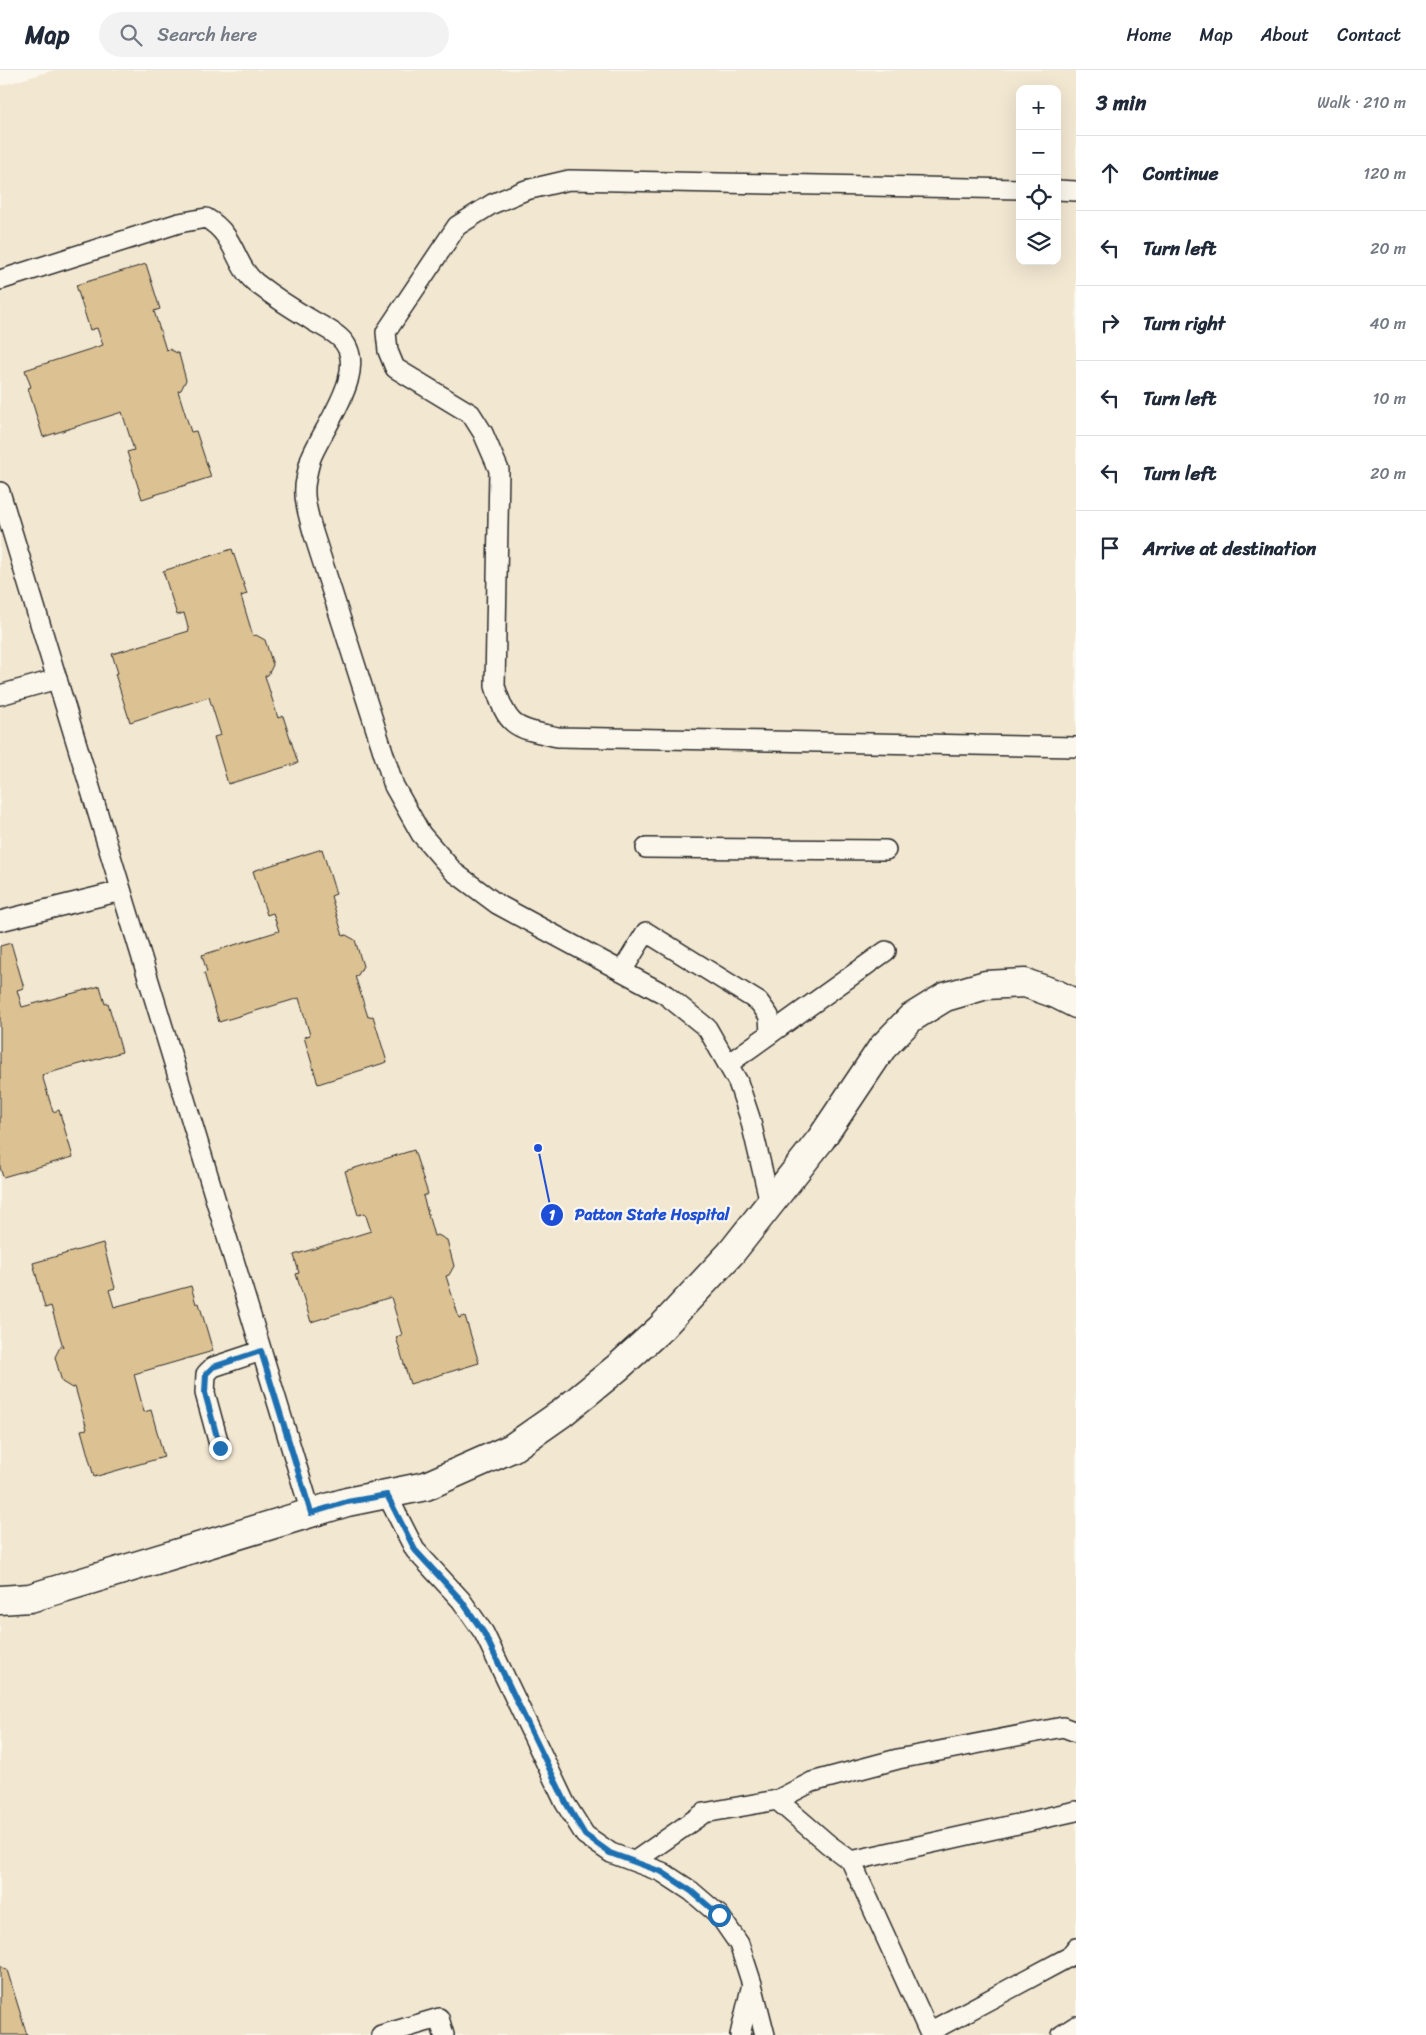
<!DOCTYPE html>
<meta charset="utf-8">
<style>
body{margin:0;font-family:Sriracha,sans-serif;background:#f2f2f3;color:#1f2937}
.controls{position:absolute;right:15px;top:15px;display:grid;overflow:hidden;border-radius:10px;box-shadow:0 5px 20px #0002}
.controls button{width:45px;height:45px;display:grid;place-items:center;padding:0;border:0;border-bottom:1px solid #e0e1e3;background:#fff;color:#1f2937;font:25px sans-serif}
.stop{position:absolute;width:15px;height:15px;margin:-11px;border:4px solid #1f6fb2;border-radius:50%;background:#fff}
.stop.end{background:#1f6fb2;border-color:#fff;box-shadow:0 1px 5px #0008}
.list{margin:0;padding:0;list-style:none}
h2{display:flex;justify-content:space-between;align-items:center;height:65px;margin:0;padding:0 20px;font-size:21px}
h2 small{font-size:16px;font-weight:400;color:#747a83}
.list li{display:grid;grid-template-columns:32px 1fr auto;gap:15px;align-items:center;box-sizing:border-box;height:75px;padding:0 20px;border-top:1px solid #e0e1e3}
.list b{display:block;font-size:19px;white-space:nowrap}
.list em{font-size:16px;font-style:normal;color:#747a83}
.icon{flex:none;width:28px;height:28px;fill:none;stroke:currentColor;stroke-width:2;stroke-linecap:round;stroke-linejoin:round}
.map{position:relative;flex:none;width:1076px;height:1965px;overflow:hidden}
header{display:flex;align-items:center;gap:30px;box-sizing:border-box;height:70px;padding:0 25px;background:#fff;border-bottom:1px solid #e0e1e3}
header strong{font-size:24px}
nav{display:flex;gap:28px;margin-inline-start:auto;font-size:18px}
.search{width:350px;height:45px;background:#f2f2f3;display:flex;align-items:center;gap:12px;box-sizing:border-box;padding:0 18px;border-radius:28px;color:#747a83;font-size:19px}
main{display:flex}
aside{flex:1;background:#fff}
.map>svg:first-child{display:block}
</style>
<header>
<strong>Map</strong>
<div class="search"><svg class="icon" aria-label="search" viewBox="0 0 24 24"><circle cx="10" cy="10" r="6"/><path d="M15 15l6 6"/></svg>Search here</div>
<nav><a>Home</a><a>Map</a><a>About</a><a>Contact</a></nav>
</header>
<main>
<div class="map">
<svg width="1076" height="1965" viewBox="0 0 1076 1965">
<rect width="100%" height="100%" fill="#fbf7ec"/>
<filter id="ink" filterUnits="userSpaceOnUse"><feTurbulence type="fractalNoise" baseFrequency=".02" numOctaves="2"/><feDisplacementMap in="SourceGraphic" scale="10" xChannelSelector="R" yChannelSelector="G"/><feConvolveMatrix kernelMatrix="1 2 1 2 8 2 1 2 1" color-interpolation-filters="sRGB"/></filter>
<g filter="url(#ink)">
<!-- built -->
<path fill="#f2e7d1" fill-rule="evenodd" d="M54,0h1022v1965h-1076v-1949zM1020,19h37v172h-37z"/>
<!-- building -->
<g fill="#dcc292" stroke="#2b2b2b">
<path d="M146,194l14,45 -6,2 12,39 3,-1 10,5 7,26 -5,10 -3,1 13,41 5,-1 15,46 -69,22 -15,-47 7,-2 -12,-38 -79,25 -15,-49 3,-1 -6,-17 78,-25 -6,-17 -7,2 -14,-45z"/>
<path d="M232,479l15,45 -6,2 12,40 3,-1 9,5 8,25 -5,10 -3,1 13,42 5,-2 15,47 -70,21 -14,-47 7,-2 -12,-38 -79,25 -15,-48 3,-1 -6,-19 77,-23 -5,-18 -7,2 -14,-44z"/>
<path d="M322,779l14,45 -5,2 12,40 3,-1 9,5 8,26 -5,9 -3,1 13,41 5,-1 14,46 -69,22 -14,-47 6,-2 -11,-37 -80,24 -15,-49 3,-1 -5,-17 77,-24 -6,-18 -6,2 -14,-44z"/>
<path d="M11,873l13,45 -7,2 5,17 78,-21 5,18 3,-1 14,49 -80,23 11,37 6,-2 14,47 -70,20 -3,-10v-221z"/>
<path d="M414,1080l14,44 -5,2 11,40 4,-1 9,5 7,26 -5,9 -3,1 13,42 6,-2 14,47 -69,21 -14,-47 6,-2 -11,-38 -80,25 -15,-48 3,-1 -5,-18 77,-24 -6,-18 -7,2 -13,-44z"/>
<path d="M103,1173l12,45 -6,2 5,17 77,-21 5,18 3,-1 14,48 -79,23 10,38 7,-2 13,47 -70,20 -13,-47 6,-1 -12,-42 -3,1 -10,-6 -7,-25 5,-10h3l-12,-41 -6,2 -12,-45z"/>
<path d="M0,1896l7,4 20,65h-27z"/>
</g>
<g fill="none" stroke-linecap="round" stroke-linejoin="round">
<defs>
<g id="service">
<path d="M1020,119l-451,-9 -43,10 -34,14 -35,22 -71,106 2,19 7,17 76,46 12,19 16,37 -4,216c13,43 21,42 63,51l518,10"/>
<path d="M1057,120l19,1"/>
<path d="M0,210l179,-57 27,-5c31,18 27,46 50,65 17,13 35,25 54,36 9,6 21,11 29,18 34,29 -16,90 -28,121 -2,7 -4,15 -5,22 -4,16 3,37 7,52l81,254 27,48 33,38 43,32 169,91 41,33 31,54 12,36 20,85"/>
<path d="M0,422l311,1021"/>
<path d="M0,625l57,-16"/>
<path d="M646,778l240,2"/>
<path d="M0,851l121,-30"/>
<path d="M622,901l24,-39 113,70 10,14 1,18"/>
<path d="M728,994l158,-113"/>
<path d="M220,1378l-15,-55 1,-19 7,-7 48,-16"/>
<path d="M387,1425l28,55 46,50 23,33 81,170 20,32 26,18 51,19 29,19 28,24 20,29 13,40 -12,51"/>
<path d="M777,1730l35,-18 86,-23 165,-32 13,5"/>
<path d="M635,1791l69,-48 73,-13 51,44 23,17 78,171 140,-75 7,-9"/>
<path d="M851,1791l225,-50"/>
<path d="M753,1918l12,47"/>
<path d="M381,1965l58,-17 5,17"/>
<path d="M1062,1965l14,-9"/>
</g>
<path id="minor" d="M0,1530l30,-2 317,-96 79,-16 86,-38 50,-35 55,-45 44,-40 70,-75 90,-114 61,-91 29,-30 34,-21 41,-12 39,-2 31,11 20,10"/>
</defs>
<!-- service casing -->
<use href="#service" stroke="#2b2b2b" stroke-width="22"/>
<!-- minor casing -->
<use href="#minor" stroke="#2b2b2b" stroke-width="31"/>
<!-- service -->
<use href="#service" stroke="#fbf7ec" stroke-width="19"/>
<!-- minor -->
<use href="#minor" stroke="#fbf7ec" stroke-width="28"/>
</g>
</g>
<g fill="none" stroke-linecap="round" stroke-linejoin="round" filter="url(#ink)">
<!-- route -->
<path stroke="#1f6fb2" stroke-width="6" d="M220,1378l-15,-55 1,-19 7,-7 48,-16 50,162 36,-11 40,-7 28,55 46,50 23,33 82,170 19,32 25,18 52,19 29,19 28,24"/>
</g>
<!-- callouts -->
<path fill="none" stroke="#1d4ed8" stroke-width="2" d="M538 1078L552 1145"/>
<g fill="#1d4ed8" stroke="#fbf7ec" stroke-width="2">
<circle cx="538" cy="1078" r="5"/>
<circle cx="552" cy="1145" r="12"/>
</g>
<g font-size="15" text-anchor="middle" font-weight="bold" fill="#fff">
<text x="552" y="1150">1</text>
</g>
<g font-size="16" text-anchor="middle" font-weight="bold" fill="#1d4ed8" stroke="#fbf7ec" stroke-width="4.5" stroke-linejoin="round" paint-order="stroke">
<text x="652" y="1150">Patton State Hospital</text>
</g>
</svg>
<div class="controls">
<button>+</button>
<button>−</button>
<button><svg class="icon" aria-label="locate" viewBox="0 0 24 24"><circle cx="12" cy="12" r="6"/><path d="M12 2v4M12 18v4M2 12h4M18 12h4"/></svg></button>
<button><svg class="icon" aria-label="layers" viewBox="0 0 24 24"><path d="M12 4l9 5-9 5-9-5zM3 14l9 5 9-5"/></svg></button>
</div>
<div class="stop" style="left:719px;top:1845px"></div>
<div class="stop end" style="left:220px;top:1378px"></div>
</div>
<aside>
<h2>3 min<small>Walk · 210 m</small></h2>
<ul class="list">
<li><svg class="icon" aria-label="ahead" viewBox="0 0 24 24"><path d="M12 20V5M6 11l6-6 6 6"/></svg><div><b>Continue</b></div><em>120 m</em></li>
<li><svg class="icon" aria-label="left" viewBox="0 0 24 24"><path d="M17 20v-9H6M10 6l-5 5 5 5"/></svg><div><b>Turn left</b></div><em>20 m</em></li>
<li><svg class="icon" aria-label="right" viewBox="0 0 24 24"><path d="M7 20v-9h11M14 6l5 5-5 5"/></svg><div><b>Turn right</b></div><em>40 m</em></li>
<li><svg class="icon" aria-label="left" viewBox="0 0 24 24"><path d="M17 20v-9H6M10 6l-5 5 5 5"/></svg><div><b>Turn left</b></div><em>10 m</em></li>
<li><svg class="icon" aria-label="left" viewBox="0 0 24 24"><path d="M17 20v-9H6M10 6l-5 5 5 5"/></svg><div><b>Turn left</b></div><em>20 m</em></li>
<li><svg class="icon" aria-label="arrive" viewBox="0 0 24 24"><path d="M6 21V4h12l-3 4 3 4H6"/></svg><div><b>Arrive at destination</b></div></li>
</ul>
</aside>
</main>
